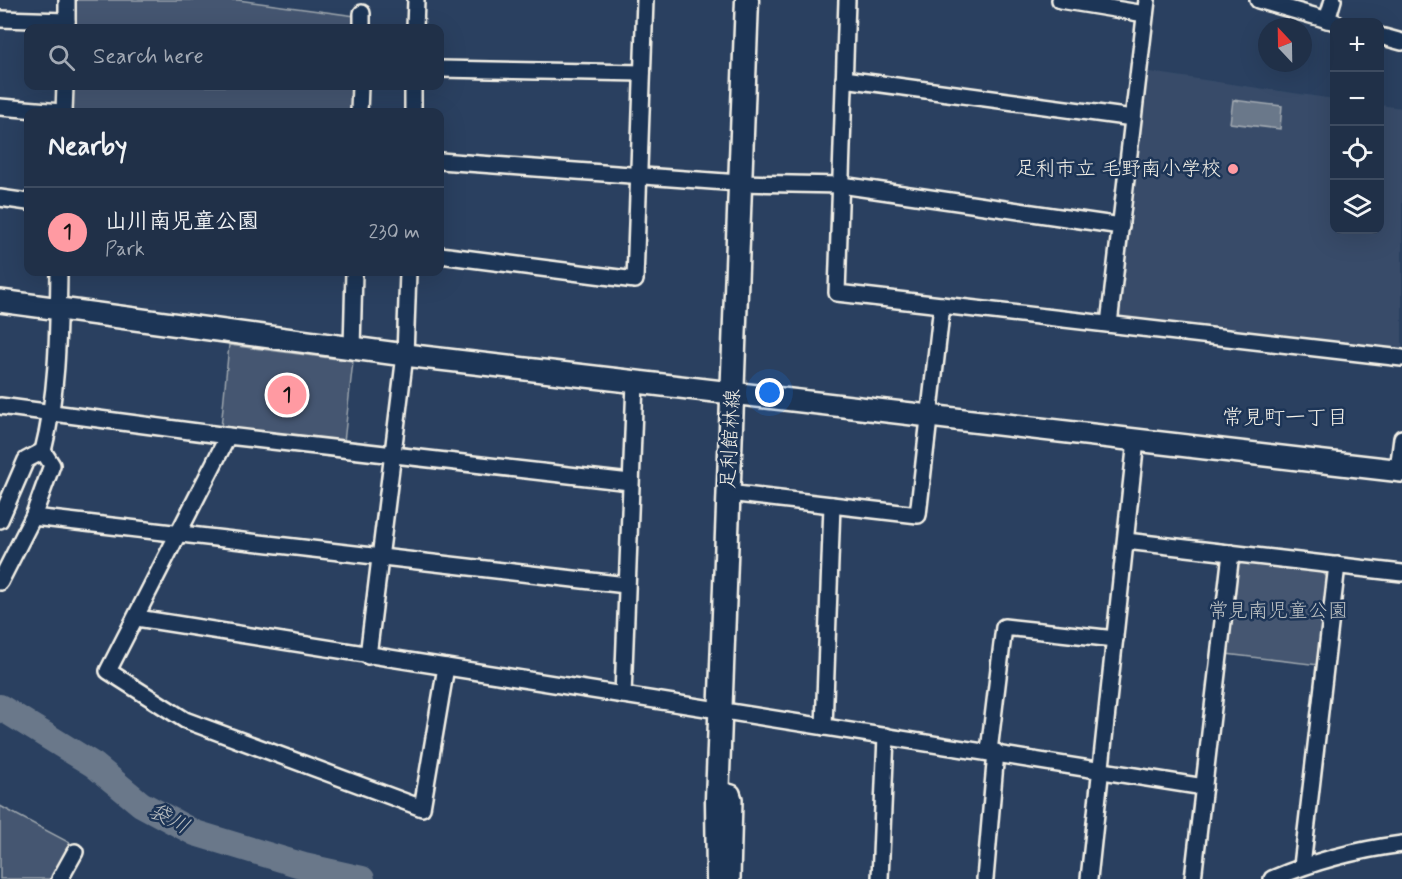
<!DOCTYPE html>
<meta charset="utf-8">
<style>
body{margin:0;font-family:Mynerve,"Klee One",sans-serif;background:#28384f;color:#f1f3f6}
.controls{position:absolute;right:18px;top:18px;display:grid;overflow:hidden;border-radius:12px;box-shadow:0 6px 24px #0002}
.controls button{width:54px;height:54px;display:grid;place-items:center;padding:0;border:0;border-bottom:2px solid #3d4b60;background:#203048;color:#f1f3f6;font:30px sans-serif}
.compass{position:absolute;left:1258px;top:18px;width:54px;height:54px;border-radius:50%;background:#203048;box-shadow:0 6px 24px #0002;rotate:338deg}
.you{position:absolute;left:770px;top:393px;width:21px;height:21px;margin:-15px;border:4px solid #fff;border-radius:50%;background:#1a73e8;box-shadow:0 0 0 9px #1a73e833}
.badge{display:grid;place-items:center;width:39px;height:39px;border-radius:50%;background:#ff9aa2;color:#111;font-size:20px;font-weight:700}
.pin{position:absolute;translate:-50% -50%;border:3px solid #fff;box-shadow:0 2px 6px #0006}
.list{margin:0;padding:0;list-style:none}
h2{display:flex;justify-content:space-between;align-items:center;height:78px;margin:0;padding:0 24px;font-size:26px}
h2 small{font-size:20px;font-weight:400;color:#a2a9b4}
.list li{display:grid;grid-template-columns:39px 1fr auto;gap:18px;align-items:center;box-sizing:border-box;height:90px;padding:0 24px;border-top:2px solid #3d4b60}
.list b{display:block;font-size:22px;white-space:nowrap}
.list p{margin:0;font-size:20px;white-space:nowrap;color:#a2a9b4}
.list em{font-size:20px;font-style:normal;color:#a2a9b4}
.icon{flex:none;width:33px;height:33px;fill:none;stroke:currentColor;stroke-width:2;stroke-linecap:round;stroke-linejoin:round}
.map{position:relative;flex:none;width:1402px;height:879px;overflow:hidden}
.search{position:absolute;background:#203048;box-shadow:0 6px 24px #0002;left:24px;top:24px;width:420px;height:66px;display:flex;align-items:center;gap:15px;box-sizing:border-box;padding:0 21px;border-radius:12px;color:#a2a9b4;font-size:22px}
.panel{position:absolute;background:#203048;box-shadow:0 6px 24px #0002;left:24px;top:108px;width:420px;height:168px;border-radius:12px}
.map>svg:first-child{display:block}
</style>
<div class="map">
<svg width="1402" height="879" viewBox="0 0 1402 879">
<rect width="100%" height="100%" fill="#2a4060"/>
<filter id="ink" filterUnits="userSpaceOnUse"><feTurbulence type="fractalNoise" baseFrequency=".0167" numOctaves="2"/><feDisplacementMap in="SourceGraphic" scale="12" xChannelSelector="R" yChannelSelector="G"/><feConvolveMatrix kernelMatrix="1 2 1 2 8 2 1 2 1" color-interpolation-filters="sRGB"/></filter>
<g filter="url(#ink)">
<!-- built -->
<path fill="#374c69" d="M1143,71l191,28v131h46v-125l22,3v241l-4,3 -277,-33 -6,-8z"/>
<!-- green -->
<g fill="#445771" stroke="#9ca4ac" stroke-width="1.5">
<path d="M74,0h164l117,16 1,12h-283z"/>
<path d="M71,86h283v26h-285z"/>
<path d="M229,345l124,16 -9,81 -123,-14z"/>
<path d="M1245,560l73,8 11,11 -10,86 -93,-11 10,-86z"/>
<path d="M0,806l70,37 -18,36h-52z"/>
</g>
<!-- water -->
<path fill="#6a788a" stroke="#a1a8b0" stroke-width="1.5" d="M1233,100l49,6 -2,23 -50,-6z"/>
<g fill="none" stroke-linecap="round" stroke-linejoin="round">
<!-- river -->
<path stroke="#6a788a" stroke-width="26" d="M0,707l94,58 47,39 54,29 109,33 58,13"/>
<defs>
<g id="street">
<path d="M847,0l-10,293 565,65"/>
<path d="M1060,0l85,14"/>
<path d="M1258,0l77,22"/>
<path d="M0,19l67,2"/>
<path d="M1327,20l6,-20"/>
<path d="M67,28v-28"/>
<path d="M362,28v-15"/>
<path d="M415,28l1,-28"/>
<path d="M1380,36l22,6"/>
<path d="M440,69l202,4"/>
<path d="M844,79l289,39"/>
<path d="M0,107l61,5"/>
<path d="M64,112l1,-26"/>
<path d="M359,112l1,-26"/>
<path d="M413,112v-26"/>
<path d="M440,161l299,22 102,2 280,41"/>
<path d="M0,198l28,4"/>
<path d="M440,255l195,25 10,-280"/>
<path d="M1109,324l38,-324"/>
<path d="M352,348l2,-76"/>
<path d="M0,406l228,30 402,46"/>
<path d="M228,436l-120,235 77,49 237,88 24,-141"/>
<path d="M1398,470l4,-32"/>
<path d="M728,493l190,22 24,-210"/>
<path d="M33,517l593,68"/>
<path d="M0,520l26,-60 17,-9"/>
<path d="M1126,541l276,32"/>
<path d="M0,582l33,-65 19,-52 -9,-14c15,-59 15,-119 16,-179"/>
<path d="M137,618l1067,169"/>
<path d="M368,656l37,-301 3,-83"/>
<path d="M623,695l12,-313"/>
<path d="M824,727l8,-222"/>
<path d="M989,751l15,-124 111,12"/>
<path d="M718,789l14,4 2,6 -2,80"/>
<path d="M1302,866l35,-301"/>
<path d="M60,879l15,-27"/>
<path d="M880,879l6,-143"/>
<path d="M985,879l11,-127"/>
<path d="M1089,879l47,-439"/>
<path d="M1193,879l38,-326"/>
<path d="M1272,879c42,-18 84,-29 130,-35"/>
</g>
<path id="secondary" d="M0,301l405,54 997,116"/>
<path id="primary" d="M718,879l-1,-79 30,-800"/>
</defs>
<!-- street casing -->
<use href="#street" stroke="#f4f1e8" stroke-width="20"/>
<!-- secondary casing -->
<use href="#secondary" stroke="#f4f1e8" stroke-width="26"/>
<!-- primary casing -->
<use href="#primary" stroke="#f4f1e8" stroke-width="27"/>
<!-- street -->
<use href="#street" stroke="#1d3557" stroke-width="15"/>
<!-- secondary -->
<use href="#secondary" stroke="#1d3557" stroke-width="21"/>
<!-- primary -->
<use href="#primary" stroke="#1d3557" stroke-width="22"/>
</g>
</g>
<!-- markers -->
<circle fill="#ff9aa2" stroke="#1d3557" stroke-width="2" cx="1233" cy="169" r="6"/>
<g text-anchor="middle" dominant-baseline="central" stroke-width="5" stroke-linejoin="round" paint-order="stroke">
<!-- poi labels -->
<g font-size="20" fill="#f4f1e8" stroke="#1d3557" text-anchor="end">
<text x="1221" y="169">足利市立 毛野南小学校</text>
</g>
<!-- street labels -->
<g font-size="20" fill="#f4f1e8" stroke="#1d3557">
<text transform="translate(731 439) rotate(-87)">足利館林線</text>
</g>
<!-- park labels -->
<g font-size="20" fill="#bfc3c4" stroke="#1d3557">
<text x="1278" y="611">常見南児童公園</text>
</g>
<!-- neighbourhood labels -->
<g font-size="21" fill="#f4f1e8" stroke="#1d3557">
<text x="1285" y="418">常見町一丁目</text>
</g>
<!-- water labels -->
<g font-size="21" font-style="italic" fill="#bdc1c2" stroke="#1d3557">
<text transform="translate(169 819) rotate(28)">袋川</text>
</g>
</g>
</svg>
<div class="controls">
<button>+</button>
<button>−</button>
<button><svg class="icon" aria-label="locate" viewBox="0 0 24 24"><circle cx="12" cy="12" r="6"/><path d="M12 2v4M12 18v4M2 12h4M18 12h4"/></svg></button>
<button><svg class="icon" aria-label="layers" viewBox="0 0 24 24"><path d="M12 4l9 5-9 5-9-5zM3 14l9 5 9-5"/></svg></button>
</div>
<svg class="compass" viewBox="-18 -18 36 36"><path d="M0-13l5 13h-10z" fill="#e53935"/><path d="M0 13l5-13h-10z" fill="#a2a9b4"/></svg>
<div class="you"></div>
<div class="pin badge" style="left:287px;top:395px">1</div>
<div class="search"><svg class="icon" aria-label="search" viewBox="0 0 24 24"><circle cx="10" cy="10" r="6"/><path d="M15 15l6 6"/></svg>Search here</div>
<section class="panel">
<h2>Nearby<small></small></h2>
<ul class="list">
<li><span class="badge">1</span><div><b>山川南児童公園</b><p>Park</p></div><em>230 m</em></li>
</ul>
</section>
</div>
